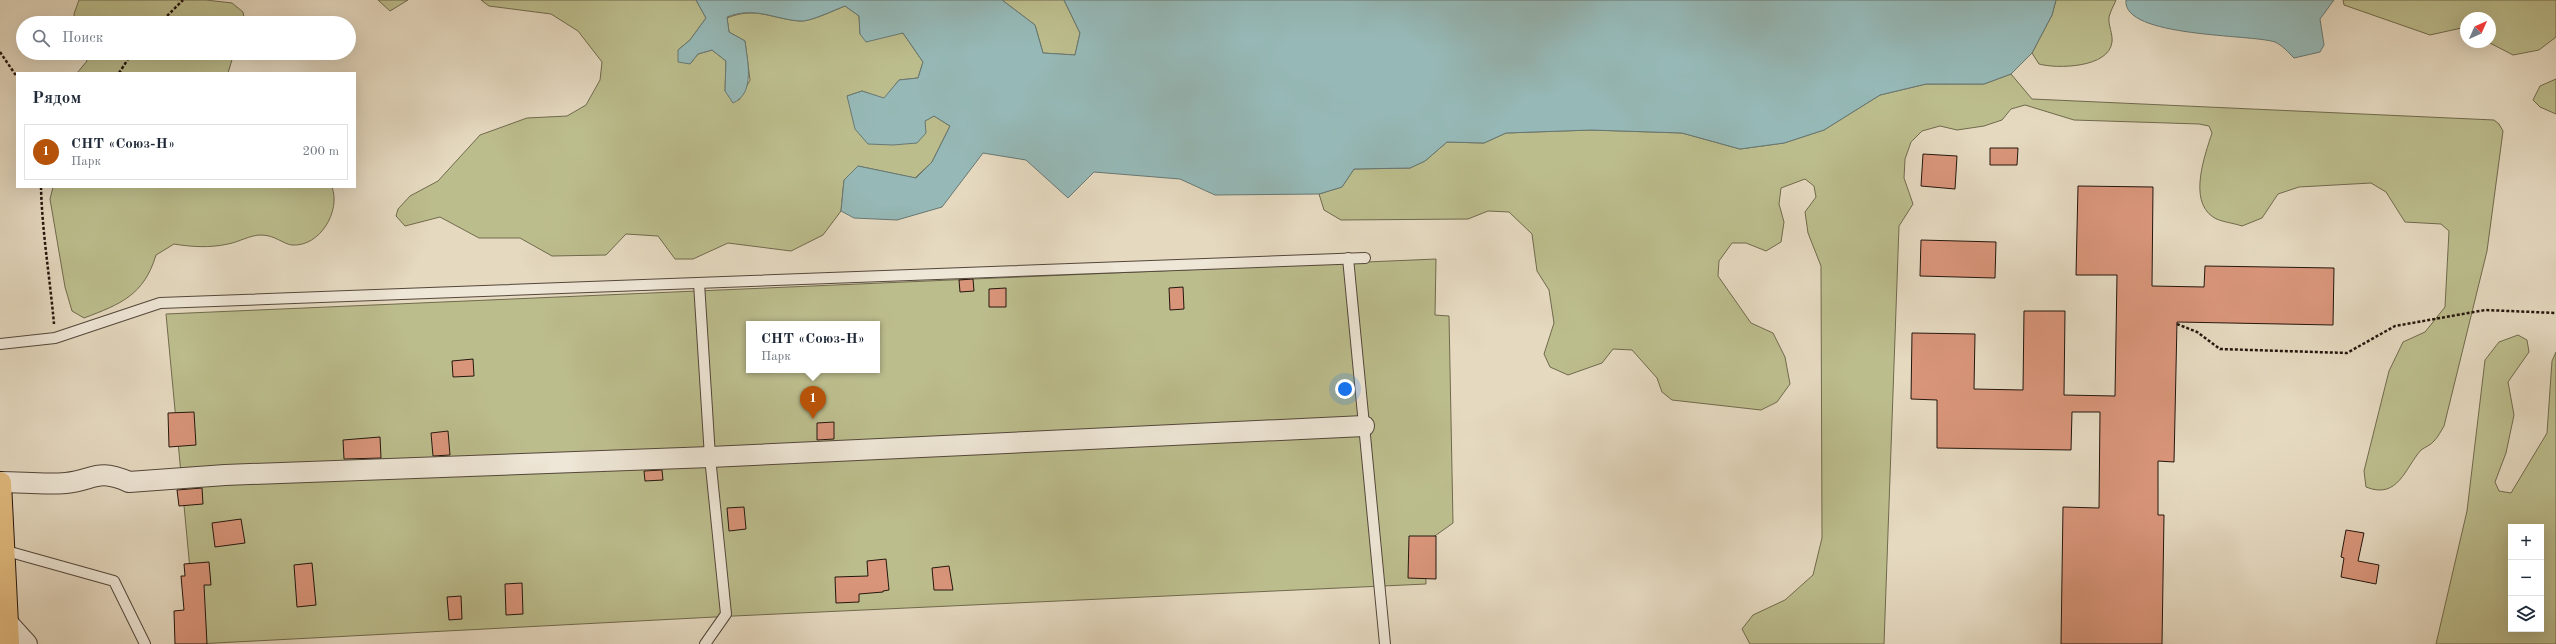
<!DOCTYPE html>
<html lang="ru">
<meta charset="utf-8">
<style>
body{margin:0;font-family:"Old Standard TT",serif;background:#f2f2f3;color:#1f2937}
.controls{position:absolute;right:12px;bottom:12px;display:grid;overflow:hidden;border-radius:0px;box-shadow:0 4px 16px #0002}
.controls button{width:36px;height:36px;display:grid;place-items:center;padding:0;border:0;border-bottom:1px solid #e0e1e3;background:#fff;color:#1f2937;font:20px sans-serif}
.compass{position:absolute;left:2460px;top:12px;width:36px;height:36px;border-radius:50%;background:#fff;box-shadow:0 4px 16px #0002;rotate:45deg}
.you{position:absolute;left:1345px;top:389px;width:14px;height:14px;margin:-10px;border:3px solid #fff;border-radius:50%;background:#1a73e8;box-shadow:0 0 0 6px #1a73e833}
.badge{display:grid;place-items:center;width:26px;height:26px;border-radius:50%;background:#b45309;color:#fff;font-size:13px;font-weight:700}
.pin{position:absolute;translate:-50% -33px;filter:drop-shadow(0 1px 2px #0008)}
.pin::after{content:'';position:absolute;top:21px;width:14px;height:12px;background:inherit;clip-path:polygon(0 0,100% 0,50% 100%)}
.popup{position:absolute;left:746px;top:321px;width:134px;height:52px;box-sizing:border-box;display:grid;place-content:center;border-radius:0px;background:#fff;filter:drop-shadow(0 1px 3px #0005);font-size:13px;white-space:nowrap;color:#747a83}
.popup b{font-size:15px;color:#1f2937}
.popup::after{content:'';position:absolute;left:50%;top:100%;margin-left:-8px;border:8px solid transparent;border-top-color:#fff}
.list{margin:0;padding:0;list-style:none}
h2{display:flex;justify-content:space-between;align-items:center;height:52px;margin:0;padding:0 16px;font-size:17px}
h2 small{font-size:13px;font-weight:400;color:#747a83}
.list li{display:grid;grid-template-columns:26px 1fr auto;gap:12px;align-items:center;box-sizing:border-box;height:56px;margin:0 8px 8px;padding:0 8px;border:1px solid #e0e1e3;border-radius:0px}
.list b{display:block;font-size:15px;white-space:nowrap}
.list p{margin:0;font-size:13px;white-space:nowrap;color:#747a83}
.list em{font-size:13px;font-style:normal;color:#747a83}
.icon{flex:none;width:22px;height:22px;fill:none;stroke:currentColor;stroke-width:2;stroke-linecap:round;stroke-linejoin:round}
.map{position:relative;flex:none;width:2556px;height:644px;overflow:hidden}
.search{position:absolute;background:#fff;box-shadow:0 4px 16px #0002;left:16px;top:16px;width:340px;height:44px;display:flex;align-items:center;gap:10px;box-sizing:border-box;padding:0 14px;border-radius:22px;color:#747a83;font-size:15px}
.panel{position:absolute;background:#fff;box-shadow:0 4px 16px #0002;left:16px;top:72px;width:340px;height:116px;border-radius:0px}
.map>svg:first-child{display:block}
</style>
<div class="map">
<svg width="2556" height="644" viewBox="0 0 2556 644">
<rect width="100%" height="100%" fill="#e5d9c0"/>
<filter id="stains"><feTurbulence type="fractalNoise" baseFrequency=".005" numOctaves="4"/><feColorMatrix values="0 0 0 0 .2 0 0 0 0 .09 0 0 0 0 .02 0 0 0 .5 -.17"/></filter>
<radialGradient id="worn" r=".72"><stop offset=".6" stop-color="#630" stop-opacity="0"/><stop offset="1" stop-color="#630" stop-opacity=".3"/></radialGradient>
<!-- green -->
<g fill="#bcbd8d" stroke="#706a4d" fill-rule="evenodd">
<path d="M79,0h127l26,3 11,9 2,11h-170l-1,-9z"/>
<path d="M378,0h30l-18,11z"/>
<path d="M481,0h215l10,18 -16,22 -12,10 12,14 8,-10 14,-4 14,11 -1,30 14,9 11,-20 -5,-39 -16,-9 -2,-14c29,-12 45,1 73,3 10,1 35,-11 45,-15l14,10 1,18 43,-1 20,29 -5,16 -19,2 -15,19 -22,-8 -15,5 78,25 9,-5 16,10 -18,36 -17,16 -57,-12 -14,14 -3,31 -18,24 -32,16 -63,-8 -35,16h-18l-17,-23 -32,-2 -20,21 -54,1 -32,-18h-41l-39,-21 -35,9 -9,-10 2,-7 12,-13 28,-15 42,-46 47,-17 40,-2 19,-11 14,-25 2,-18 -24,-31 -27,-17 -62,-8z"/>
<path d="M1002,0h62l16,33 -5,22 -32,-2 -8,-28z"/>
<path d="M2056,0h60c-2,5 -6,12 -7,17 -1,8 4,17 3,25 -3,26 -55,27 -73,22l-7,-11 20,-38z"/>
<path d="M2343,0h213v37l-17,13 -26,5 -25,-13h2v-24h-24v9l-36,8 -86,-30z"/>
<path d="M83,53h151l-6,20h-151l10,-12z"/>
<path d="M2011,74l21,25 462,21 5,4 4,7 -16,120 -43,175c-3,5 -6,11 -10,15 -3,4 -9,6 -13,9 -16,18 -23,50 -55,37l-2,-16 25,-100 14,-29 22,-10 20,-25 4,-76 -8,-7 -36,-2 -19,-30 -15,-9 -72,4 -21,7 -16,24 -20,8c-8,-3 -22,-4 -29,-9 -25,-17 -8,-62 -1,-84l-3,-7 -10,-2 -125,-4 -49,-15 -14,4 -9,11 -18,6 -27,4 -17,-4 -18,5 -11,11 -6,17 -1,19 9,26 -14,22 -15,418h-134l-8,-15 11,-14 32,-15 28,-25 9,-37 -1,-272 -13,-33 -3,-21 11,-15 -2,-11 -9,-7 -24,9 -2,16 5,18 -3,20 -15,9 -20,-8h-14l-13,18 -1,15 33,47 22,10 12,24 5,27 -13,18 -16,8 -89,-10 -10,-8 -5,-14 -25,-28 -19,-1 -11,14 -34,12 -18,-8 -6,-13 10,-31 -5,-33 -12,-19 -5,-37 -23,-22 -21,-1 -20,8 -127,1 -17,-10 -5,-16 23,-7 12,-18 56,-1 15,-7 22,-19 37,1 22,-10 85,-3 91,3 58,16 44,-6 40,-13 56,-35 46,-11h58z"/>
<path d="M2556,79v35l-16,-7 -7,-7 7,-14z"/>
<path d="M53,187h279c9,24 -12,60 -40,58 -9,-1 -17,-10 -31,-10 -11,0 -22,7 -33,9 -18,4 -36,3 -54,0l-18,11c-12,40 -35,49 -72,63l-12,-7 -7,-24 -15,-88z"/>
<path d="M1436,259l-1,56 14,1 4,207 -28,20 1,41 -692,32 -537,28 -31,-330zM749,324h128v46h-128z"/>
<path d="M2518,335l9,5 2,12 -21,30 6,33 -8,38 -11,29 4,9 12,2 36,-60 5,-72 4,-9v292h-120l31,-133 18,-151 14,-18zM2511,527h30v102h-30z"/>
</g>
<!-- water -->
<g fill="#96b9b7" stroke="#687873">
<path d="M696,0h306l33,25 8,28 32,2 5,-22 -16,-33h992l-4,15 -20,38 -21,21 -27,10h-58l-46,11 -56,35 -40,13 -44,6 -58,-16 -91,-3 -85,3 -22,10 -37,-1 -22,19 -15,7 -56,1 -12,18 -23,7 -104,1 -35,-16 -86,-7 -26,26 -42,-38 -43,-7 -41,54 -45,13 -43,-2 -13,-7 3,-31 14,-14 58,12 16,-16 18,-36 -16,-10 -9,5 1,12 -9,10 -24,2 -25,-1 -13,-15 -8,-33 15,-5 22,7 15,-18 19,-2 5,-16 -20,-29 -37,9 -6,-8 -1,-18 -14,-10c-11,4 -35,16 -45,15 -27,-2 -45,-15 -73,-4l2,15 16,9c2,19 11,52 -12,62l-8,-12 1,-30 -14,-11 -14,4 -8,10 -12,-2v-12l12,-10 16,-22z"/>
<path d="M2126,0h208l-14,19 4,26 -4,7 -26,6c-5,-5 -12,-13 -19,-16 -23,-8 -153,-4 -149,-42z"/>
</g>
<!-- building -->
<g fill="#d9957a" stroke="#24160d">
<path d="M1990,148h28l-1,17h-27z"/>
<path d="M1923,154l34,2 -2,33 -34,-3z"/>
<path d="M2078,186l75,1 -1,99 52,1 1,-21 129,2 -1,57 -156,-3 -3,140 -16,-1v54h6l-2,129h-101l2,-137 36,1 1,-96h-28l-1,38 -134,-2v-48l-26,-1 1,-66 63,1 -1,55 49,1 1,-79h41l-1,84 51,1 2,-121h-41z"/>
<path d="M1921,240l75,2 -1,36 -75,-2z"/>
<path d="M973,279l1,12 -14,1 -1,-12z"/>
<path d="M1183,287l1,22 -14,1 -1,-22z"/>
<path d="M1006,288v19h-17v-18z"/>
<path d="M473,359l1,17 -21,1 -1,-16z"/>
<path d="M194,412l2,33 -27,2 -1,-34z"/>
<path d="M834,422v17l-17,1v-17z"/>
<path d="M448,431l2,24 -17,1 -2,-23z"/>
<path d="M380,437l1,21 -37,1 -1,-19z"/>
<path d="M662,470l1,10 -18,1 -1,-10z"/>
<path d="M202,488l1,16 -24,2 -2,-16z"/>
<path d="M744,507l2,22 -17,2 -2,-23z"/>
<path d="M241,519l4,24 -30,4 -3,-24z"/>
<path d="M2346,530l18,3 -6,28 21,4 -3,19 -35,-7 3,-19 -3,-1z"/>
<path d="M1409,536h27v43l-28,-1z"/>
<path d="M886,559l3,31 -6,1v1l-24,2v8l-23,1 -1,-26 33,-1 -1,-15z"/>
<path d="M209,562l2,23h-7l3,59h-32l-1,-33 10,-1 -3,-34h4l-1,-12z"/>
<path d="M312,563l4,42 -19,2 -3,-42z"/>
<path d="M949,566l4,24h-19l-2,-22z"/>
<path d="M522,583l1,31 -17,1 -1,-31z"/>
<path d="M461,596l1,23 -13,1 -2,-23z"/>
</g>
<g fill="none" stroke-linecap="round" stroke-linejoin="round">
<defs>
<g id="lane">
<path d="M1348,258l37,386"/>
<path d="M699,283l11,174 16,157 -21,30"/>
<path d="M0,344l55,-6 105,-35 1205,-45"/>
<path d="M3,550l111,31 31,63"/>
</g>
<g id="street">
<path d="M0,482c22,0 44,3 66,1 29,-3 30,-15 63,-1l96,-7 485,-18 654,-31"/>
<path d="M7,622l20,22"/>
</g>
<path id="primary" d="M0,483l8,161"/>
</defs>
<!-- lane casing -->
<use href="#lane" stroke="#54473a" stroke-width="12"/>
<!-- street casing -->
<use href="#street" stroke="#54473a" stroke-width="22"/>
<!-- primary casing -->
<use href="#primary" stroke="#24160d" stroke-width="24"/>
<!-- path -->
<g stroke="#24160d" stroke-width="2.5" stroke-dasharray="3 2" stroke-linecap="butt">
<path d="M160,23l23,-23"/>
<path d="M0,52l17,25"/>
<path d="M119,73l13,-20"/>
<path d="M41,187c1,44 9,92 13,137"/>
<path d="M2177,324l20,8 23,17 127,4 48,-27 90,-16 71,3"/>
</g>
<!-- lane -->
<use href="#lane" stroke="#eee6d6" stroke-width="10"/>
<!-- street -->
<use href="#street" stroke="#eee6d6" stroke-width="20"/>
<!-- primary -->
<use href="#primary" stroke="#e2bc80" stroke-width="22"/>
</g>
<rect width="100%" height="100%" filter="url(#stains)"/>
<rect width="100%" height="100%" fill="url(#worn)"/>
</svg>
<div class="controls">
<button>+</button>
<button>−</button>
<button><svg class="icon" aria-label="layers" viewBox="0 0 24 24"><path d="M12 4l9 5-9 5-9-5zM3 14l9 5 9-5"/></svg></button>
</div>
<svg class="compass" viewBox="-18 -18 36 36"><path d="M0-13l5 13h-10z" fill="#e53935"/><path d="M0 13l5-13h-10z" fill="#747a83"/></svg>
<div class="you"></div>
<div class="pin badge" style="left:813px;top:419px">1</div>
<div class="popup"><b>СНТ «Союз-Н»</b>Парк</div>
<div class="search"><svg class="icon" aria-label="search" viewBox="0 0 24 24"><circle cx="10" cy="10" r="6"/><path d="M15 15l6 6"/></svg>Поиск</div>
<section class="panel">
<h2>Рядом<small></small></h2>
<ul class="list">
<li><span class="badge">1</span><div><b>СНТ «Союз-Н»</b><p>Парк</p></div><em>200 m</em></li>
</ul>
</section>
</div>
